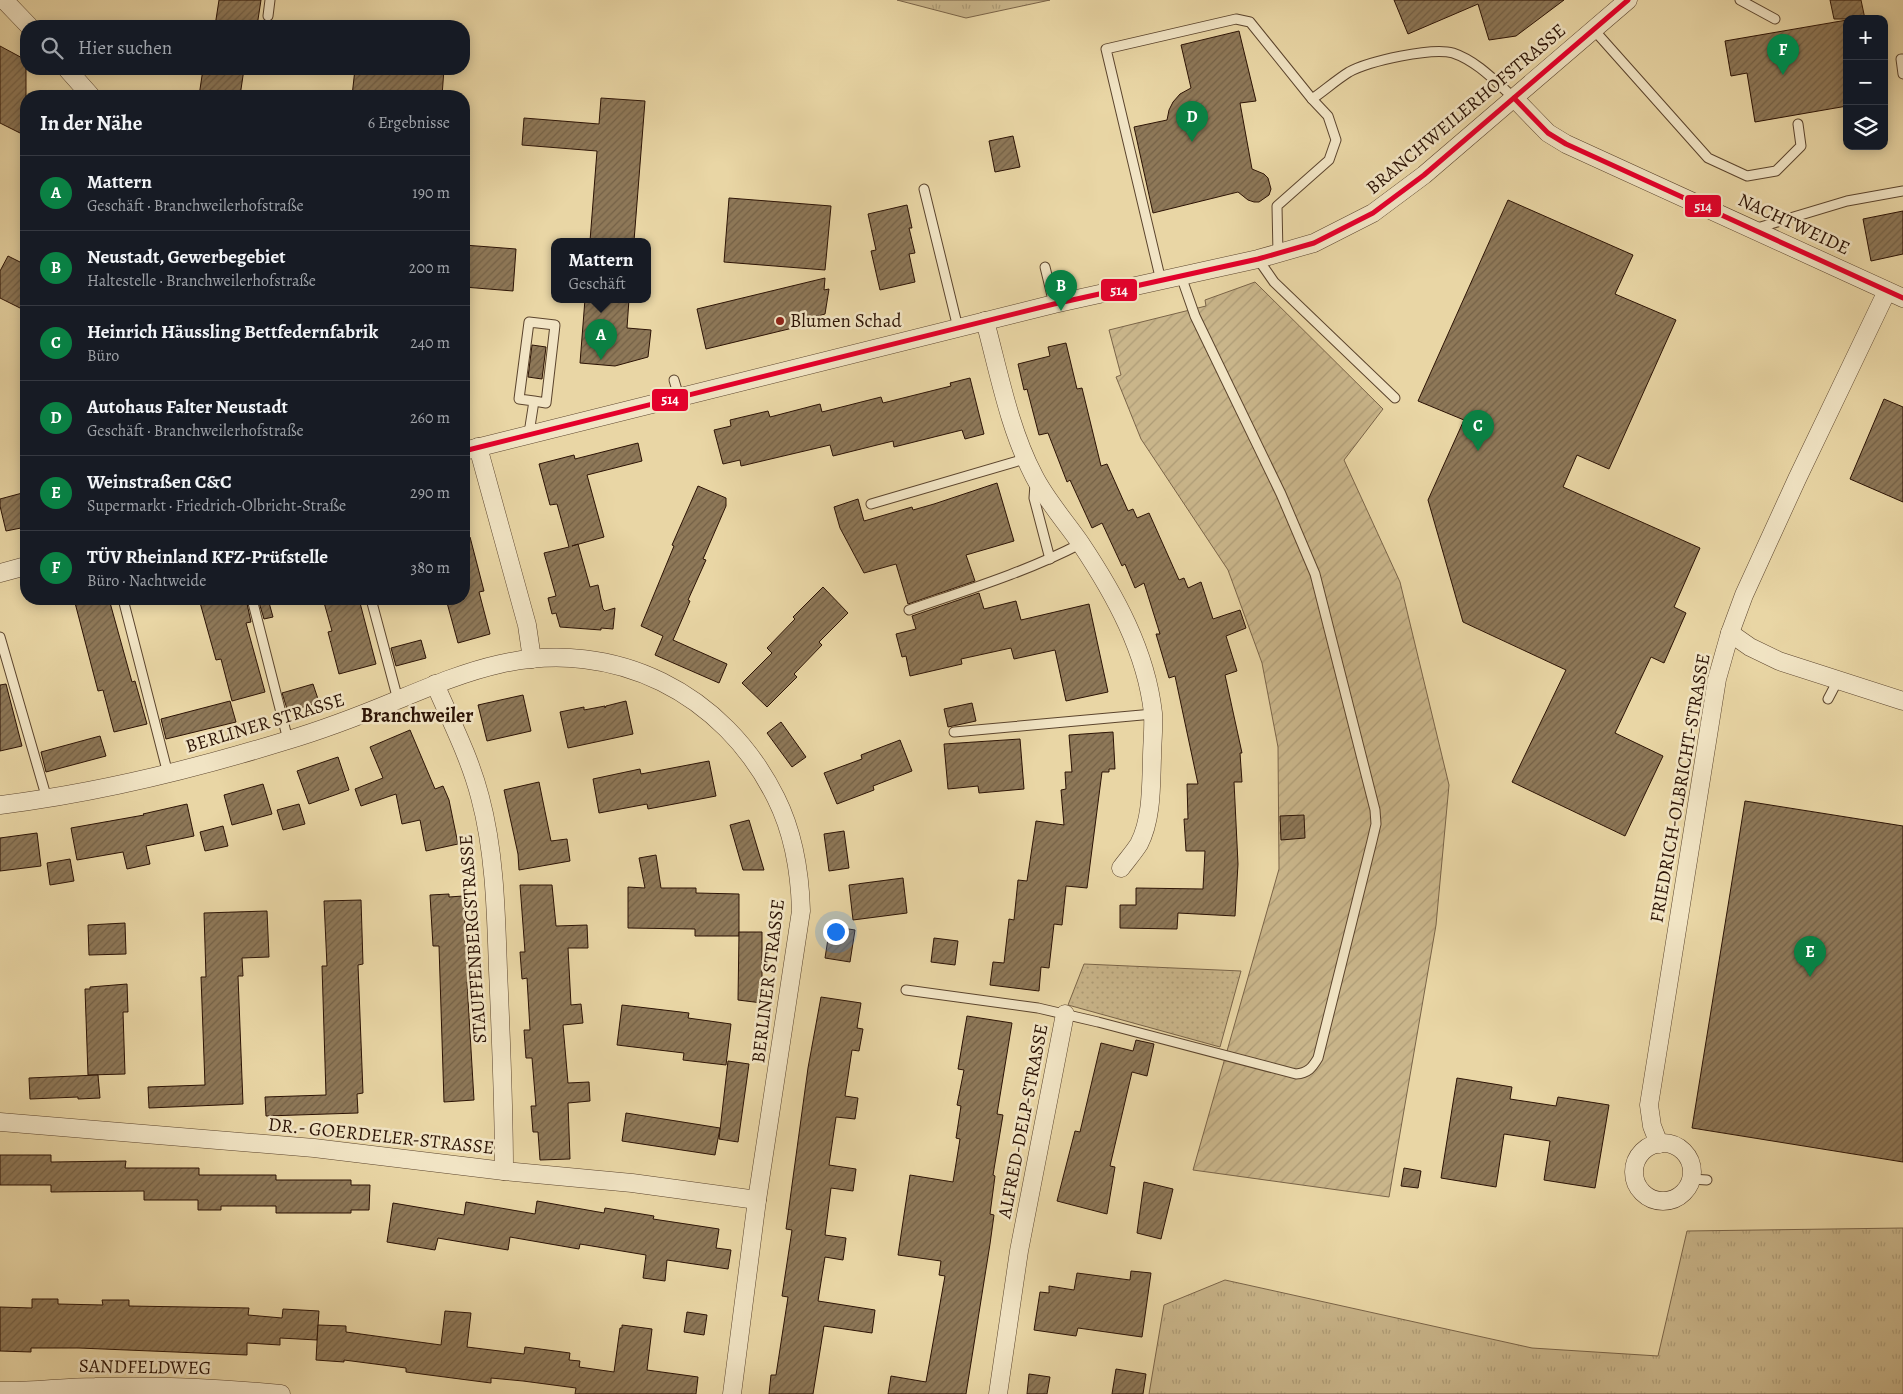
<!DOCTYPE html>
<html lang="de">
<meta charset="utf-8">
<style>
body{margin:0;font-family:Alegreya,serif;background:#20242c;color:#f1f3f6}
.controls{position:absolute;right:15px;top:15px;display:grid;overflow:hidden;border-radius:10px;box-shadow:0 2px 12px #0003}
.controls button{width:45px;height:45px;display:grid;place-items:center;padding:0;border:0;border-bottom:1px solid #363941;background:#171b24;color:#f1f3f6;font:25px sans-serif}
.you{position:absolute;left:835px;top:931px;width:18px;height:18px;margin:-12px;border:4px solid #fff;border-radius:50%;background:#1a73e8;box-shadow:0 0 0 8px #1a73e833}
.badge{display:grid;place-items:center;width:32px;height:32px;border-radius:50%;background:#0b8043;color:#fff;font-size:16px;font-weight:700}
.pin{position:absolute;translate:-50% -41px;filter:drop-shadow(0 1px 2px #0008)}
.pin::after{content:'';position:absolute;top:26px;width:18px;height:15px;background:inherit;clip-path:polygon(0 0,100% 0,50% 100%)}
.popup{position:absolute;left:551px;top:238px;width:100px;height:65px;box-sizing:border-box;display:grid;place-content:center;border-radius:10px;background:#171b24;filter:drop-shadow(0 1px 4px #0005);font-size:16px;white-space:nowrap;color:#9ea1a6}
.popup b{font-size:19px;color:#f1f3f6}
.popup::after{content:'';position:absolute;left:50%;top:100%;margin-left:-10px;border:10px solid transparent;border-top-color:#171b24}
.list{margin:0;padding:0;list-style:none}
h2{display:flex;justify-content:space-between;align-items:center;height:65px;margin:0;padding:0 20px;font-size:21px}
h2 small{font-size:16px;font-weight:400;color:#9ea1a6}
.list li{display:grid;grid-template-columns:32px 1fr auto;gap:15px;align-items:center;box-sizing:border-box;height:75px;padding:0 20px;border-top:1px solid #363941}
.list b{display:block;font-size:19px;white-space:nowrap}
.list p{margin:0;font-size:16px;white-space:nowrap;color:#9ea1a6}
.list em{font-size:16px;font-style:normal;color:#9ea1a6}
.icon{flex:none;width:28px;height:28px;fill:none;stroke:currentColor;stroke-width:2;stroke-linecap:round;stroke-linejoin:round}
.map{position:relative;flex:none;width:1903px;height:1394px;overflow:hidden}
.search{position:absolute;background:#171b24;box-shadow:0 2px 12px #0003;left:20px;top:20px;width:450px;height:55px;display:flex;align-items:center;gap:12px;box-sizing:border-box;padding:0 18px;border-radius:20px;color:#9ea1a6;font-size:19px}
.panel{position:absolute;background:#171b24;box-shadow:0 2px 12px #0003;left:20px;top:90px;width:450px;height:515px;border-radius:20px}
.map>svg:first-child{display:block}
</style>
<div class="map">
<svg width="1903" height="1394" viewBox="0 0 1903 1394">
<defs>
<pattern id="grass-tufts" width="24" height="20" patternUnits="userSpaceOnUse" patternTransform="scale(1.25)"><rect width="24" height="20" fill="#c9b58a"/><path d="M3 7l-1-3M5 7V3M7 7l1-3M15 17l-1-3M17 17v-4M19 17l1-3" fill="none" stroke="#ad9b76"/></pattern>
<pattern id="park-dots" width="8" height="8" patternUnits="userSpaceOnUse" patternTransform="scale(1.25)"><rect width="8" height="8" fill="#c9b58a"/><path d="M2 2h.1M6 6h.1" fill="none" stroke="#ad9b76" stroke-width="1.8" stroke-linecap="round"/></pattern>
<pattern id="garden-furrows" width="10" height="10" patternUnits="userSpaceOnUse" patternTransform="scale(1.25)"><rect width="10" height="10" fill="#c9b58a"/><path d="M-1 1l2-2M0 10L10 0M9 11l2-2" fill="none" stroke="#ad9b76"/></pattern>
<pattern id="building-hatch" width="6" height="6" patternUnits="userSpaceOnUse" patternTransform="scale(1.25)"><rect width="6" height="6" fill="#8e7858"/><path d="M-1 1l2-2M0 6l6-6M5 7l2-2" fill="none" stroke="#746147"/></pattern>
</defs>
<rect width="100%" height="100%" fill="#e9d6a5"/>
<filter id="stains"><feTurbulence type="fractalNoise" baseFrequency=".004" numOctaves="4"/><feColorMatrix values="0 0 0 0 .2 0 0 0 0 .09 0 0 0 0 .02 0 0 0 .5 -.17"/></filter>
<radialGradient id="worn" r=".72"><stop offset=".6" stop-color="#630" stop-opacity="0"/><stop offset="1" stop-color="#630" stop-opacity=".3"/></radialGradient>
<!-- grass -->
<g fill="url(#grass-tufts)" stroke="#7a6448">
<path d="M897,0h153l-84,18z"/>
<path d="M1903,1228v166h-754l15,-89 61,-25 307,68 126,8 29,-125z"/>
</g>
<!-- park -->
<path fill="url(#park-dots)" stroke="#7a6448" d="M1084,964l157,7 -21,76 -152,-42z"/>
<!-- garden -->
<path fill="url(#garden-furrows)" stroke="#7a6448" d="M1255,282l128,127 -39,51 56,122 49,203 -13,140 -47,272 -196,-27 86,-301 -1,-122 -16,-84 -34,-93 -87,-131 -25,-62 5,-2 -12,-45 97,-24 -1,-6z"/>
<!-- building -->
<g fill="url(#building-hatch)" stroke="#2c1305">
<path d="M219,0h42l-4,26h-42z"/>
<path d="M1394,0h170l-48,36 -27,4 -11,-36 -70,30z"/>
<path d="M1830,0h31l4,19h-31z"/>
<path d="M1847,20v86l-92,16 -8,-49 -16,3 -6,-35z"/>
<path d="M1239,31l17,70 -16,2 12,66 12,5 4,4 3,11 -2,6 -10,7h-5l-6,-2 -10,-8 -85,21 -19,-86 33,-7 2,-10 4,-8 7,-8 11,-6 -10,-43z"/>
<path d="M0,46l26,14v76l-26,-13z"/>
<path d="M203,69h41l-4,27h-41z"/>
<path d="M355,69h89l-2,27h-90z"/>
<path d="M601,98l44,3 -11,140h-44l7,-90 -75,-6 2,-27 75,6z"/>
<path d="M1013,136l7,31 -25,5 -6,-31z"/>
<path d="M729,198l102,8 -6,64 -101,-8z"/>
<path d="M1508,200l125,55 -18,39 61,26 -67,149 -32,-14 -14,32 137,61 -26,59 12,6 -22,50 -13,-6 -36,76 48,23 -38,80 -113,-54 54,-112 -103,-48 -35,-122 36,-80 -46,-19z"/>
<path d="M907,205l5,23h-3l6,25 -6,1 6,28 -35,8 -9,-39 5,-1 -8,-36z"/>
<path d="M1903,211v43l-32,7 -8,-42z"/>
<path d="M464,245l52,4 -3,42 -49,-4z"/>
<path d="M8,256l18,9v46l-26,-13v-27z"/>
<path d="M825,278l-1,12 5,-1 -4,25 -29,8 1,5 -91,22 -9,-40z"/>
<path d="M585,299h44l-2,29 24,2 -3,27 -33,9 -35,-3z"/>
<path d="M1066,343l11,46 5,-1 19,78 6,-2 21,47 5,-2 4,9 12,-5 30,67 5,-2 4,10 13,-6 12,37 27,-9 6,18 -20,8 11,35 -12,4 17,78h-2l2,29h-8l4,82 -3,52 -57,-3 -1,16 -57,-1v-23h16v-17l67,1 2,-38h-19l-2,-32h4l-1,-35h11l-23,-108 -6,2 -13,-44h4l-16,-51 -9,5 -10,-24 -3,2 -20,-43 -10,5 -22,-48 -3,2 -19,-49 -9,2 -12,-46 -3,1 -6,-26 32,-8 -2,-9z"/>
<path d="M532,345l14,2 -4,32 -14,-2z"/>
<path d="M970,378l14,56 -19,5 -3,-9 -68,17 -1,-6 -60,15 -3,-11 -89,21 -1,-6 -17,4 -9,-34 17,-4 -1,-6 38,-9 2,6 50,-13 2,8 59,-15 2,6 68,-17 -1,-3z"/>
<path d="M1884,399l19,8v95l-53,-23z"/>
<path d="M638,443l4,18 -55,14 17,62 -32,9 6,-2 12,43 8,-2 5,24 2,2 10,-3 -2,21 -12,-1v2l-41,-3 -4,-14 -4,1 -4,-16 8,-2 -12,-43 25,-6 -12,-43 -7,1 -11,-41 35,-9 1,4z"/>
<path d="M997,483l17,58 -48,14 9,26 -67,23 -12,-40 -32,9 -24,-45 -6,-21 24,-8 6,22 48,-14 1,3 21,-6z"/>
<path d="M698,486l28,12v8l-23,53 3,1 -18,40 2,1 -17,39 54,24 -8,19 -64,-28 8,-19 -22,-10 33,-80 -2,-1z"/>
<path d="M26,492v35l-20,4 -6,-25v-7z"/>
<path d="M470,537l14,54 -5,1 11,42 -32,9 -12,-44h18v-61z"/>
<path d="M823,587l25,26 -29,29 3,3 -28,29 3,3 -30,30 -25,-24 30,-30 -5,-5 28,-29 -2,-2z"/>
<path d="M979,593l5,16 32,-8 5,19 68,-16 19,88 -42,9 -11,-51 -41,9 -3,-11 -50,11 1,5 -52,12 -4,-20 -4,1 -6,-23 20,-5 -4,-13z"/>
<path d="M74,599h35l23,83 3,-1 12,43 -33,8 -11,-42 -5,1z"/>
<path d="M199,599h47l5,23 -5,1 19,69 -33,9 -11,-42 -5,1z"/>
<path d="M258,599h10l5,18 -9,2z"/>
<path d="M323,599h36l17,65 -37,10 -11,-42 4,-1z"/>
<path d="M421,640l5,18 -30,8 -5,-18z"/>
<path d="M6,684l16,62 -22,5v-66z"/>
<path d="M313,684l6,18 -31,10 -6,-19z"/>
<path d="M523,695l8,36 -44,10 -9,-36z"/>
<path d="M230,701l6,21 -70,17 -5,-20z"/>
<path d="M626,701l7,33 -65,14 -8,-36 24,-5v3l21,-4v2l1,-2z"/>
<path d="M972,703l4,18 -28,6 -4,-18z"/>
<path d="M781,722l25,35 -14,10 -25,-34z"/>
<path d="M410,730l25,59 8,-3 6,14 9,44 -32,7 -6,-31 -18,4 -6,-30 -35,12 -6,-17 28,-11 -13,-31z"/>
<path d="M1113,732l2,37h-6v3h-7l-15,116 -21,-2 -4,39 -8,-1 -5,44 -8,-1 -2,24 -49,-6 3,-23 11,1 5,-44 5,1 4,-40 9,1 9,-60 28,4 -3,-35 5,-1 -1,-17h7l-3,-37z"/>
<path d="M100,736l6,20 -60,16 -5,-20z"/>
<path d="M1020,739l4,50 -45,4 -1,-7 -30,3 -4,-45z"/>
<path d="M900,740l12,31 -39,15 1,4 -37,14 -13,-31 38,-14 -1,-4z"/>
<path d="M338,757l11,33 -40,14 -12,-33z"/>
<path d="M709,761l7,35 -68,13 -1,-5 -48,9 -6,-34 47,-10 1,5z"/>
<path d="M539,782l12,59 16,-2 3,22 -51,9 -1,-16 -14,-64z"/>
<path d="M263,784l9,30 -40,11 -8,-30z"/>
<path d="M1745,801l158,25v336l-211,-34z"/>
<path d="M187,804l7,32 -48,10 4,18 -23,5 -4,-17 -46,8 -6,-32 73,-13 -1,-1z"/>
<path d="M299,804l6,20 -22,6 -6,-20z"/>
<path d="M1304,815l1,23 -24,2 -1,-24z"/>
<path d="M749,820l15,50h-21l-13,-45z"/>
<path d="M223,826l5,20 -23,5 -5,-19z"/>
<path d="M844,831l5,37 -20,3 -5,-37z"/>
<path d="M37,833l4,33 -41,5v-33z"/>
<path d="M656,855l5,33h35v5l43,1v42h-44v-7l-67,-1v-41l17,1 -6,-30z"/>
<path d="M70,859l4,22 -24,4 -3,-22z"/>
<path d="M903,878l4,35 -54,7 -4,-35z"/>
<path d="M520,885h32l4,41 31,-1 1,23h-20l3,57 10,-1 2,19 -20,2 5,58 21,-1 1,19 -22,2 2,56 -30,1 -2,-28h-5l-2,-26h5l-4,-48h-6l-2,-28h6l-3,-52 -5,1 -2,-27h5z"/>
<path d="M449,894v3l14,-1 6,86h-2l7,118 -30,2 -5,-156h-6l-3,-51z"/>
<path d="M361,900l2,64 -5,1 5,128 -6,1 1,19 -92,3 -1,-19 61,-2 -4,-129h5l-3,-65z"/>
<path d="M267,911l2,46 -27,1 1,18h-5l5,128 -94,4 -1,-21 57,-2 -4,-108h5l-2,-64z"/>
<path d="M125,923l1,31 -37,1 -1,-30z"/>
<path d="M830,926l25,4 -5,32 -25,-4z"/>
<path d="M739,932h23v71l-24,-3z"/>
<path d="M934,938l24,3 -3,24 -24,-3z"/>
<path d="M127,984l1,28h-5l2,62 -37,1 -3,-86h5v-2z"/>
<path d="M821,997l40,6 -4,25 6,1 -4,22 -7,-1 -7,46 13,2 -3,21 -19,-2 -7,48 27,4 -3,22 -22,-3 -6,47 21,3 -3,22 -18,-3 -7,44 57,9 -3,23 -48,-7 -11,68h-44l2,-19h5l12,-78 -6,-1 10,-66 -6,-1 22,-161z"/>
<path d="M622,1005l67,8 -1,5 43,6 -5,41 -43,-5 1,-7 -67,-8z"/>
<path d="M967,1016l45,7 -15,91 6,1 -10,60 2,1 -5,38 4,1 -4,29 -24,150h-78l3,-18 35,6 19,-106 -6,-1 2,-14 -43,-6 12,-80 43,7 7,-43 -4,-1 5,-32 -4,-1 7,-35 -6,-1z"/>
<path d="M1136,1040l18,4 -7,32 -15,-4 -22,94 5,1 -8,47 -50,-13 18,-70 5,1 21,-89 32,8z"/>
<path d="M728,1061l21,3 -11,78 -19,-3z"/>
<path d="M98,1075l2,23 -22,1v-2l-48,2 -1,-21z"/>
<path d="M1457,1078l55,9 -2,12 46,7 2,-9 51,8 -14,83 -51,-8 6,-39 -46,-7 -8,53 -55,-9z"/>
<path d="M626,1113l94,15 -5,27 -93,-14z"/>
<path d="M0,1155h51v7l75,-1 -1,7h74v7h77v5h75v5h19l-1,25h-18v3h-75v-7h-55v4h-23v-10h-54v-9l-93,1v-7h-51z"/>
<path d="M1404,1168l17,3 -3,17 -17,-2z"/>
<path d="M1144,1182l29,7 -12,50 -24,-6z"/>
<path d="M537,1201l67,12 1,-5 49,8 -1,3 66,10 -3,19 15,2 -3,19 -61,-9 -2,21 -22,-3 3,-23 -66,-11 -1,5 -69,-12 -2,13 -70,-12 -3,12 -48,-8 6,-39 71,12 2,-13 69,12z"/>
<path d="M1131,1271l20,2 -9,64 -64,-9 -2,8 -42,-6 6,-38 9,1v-7l25,4 3,-17 53,7z"/>
<path d="M32,1299h26v5l45,1 -1,-5h27v6l120,2 -1,7 34,3 1,-9 36,2 -2,29 -37,-2v7l-33,-2v12l-168,-7h-48v4l-31,-1v-44l32,1z"/>
<path d="M445,1311l26,2 -4,34 57,7 1,-7 45,6 -1,7 11,1 -1,6 35,5 6,-44h2v-3l30,4 -5,41 51,7 -2,17h-121l1,-6 -53,-7 -32,-3v5l-85,-11v-4l-62,-8v2l-28,-2 2,-35 28,1v6l95,13z"/>
<path d="M687,1312l20,3 -3,20 -20,-3z"/>
<path d="M1116,1369l30,5 -3,20h-31z"/>
<path d="M1029,1374l21,3 -3,17h-20z"/>
</g>
<g fill="none" stroke-linecap="round" stroke-linejoin="round">
<defs>
<g id="service">
<path d="M1740,0l35,19"/>
<path d="M268,16l2,-16"/>
<path d="M1594,30l114,128 39,18 29,-5 25,-25 -3,-22"/>
<path d="M1903,59h-2l2,15"/>
<path d="M1312,99c12,-8 24,-19 37,-27 20,-11 83,-25 104,-19 24,8 43,29 61,45"/>
<path d="M924,189l34,139"/>
<path d="M1754,229l93,-28 56,-10"/>
<path d="M1258,259l16,23 121,116"/>
<path d="M1045,267l9,37"/>
<path d="M1161,281l-55,-232 130,-30 14,3 62,77 16,17 8,24 -7,20 -52,46 1,48"/>
<path d="M674,380l5,17"/>
<path d="M529,433l5,-32 -15,-2 10,-77 26,3 -9,78 -12,-2"/>
<path d="M1035,484l-1,14 16,61"/>
<path d="M871,504l154,-45"/>
<path d="M123,599l45,175"/>
<path d="M252,599l36,141"/>
<path d="M371,599l27,101"/>
<path d="M909,610c58,-20 117,-38 171,-66"/>
<path d="M0,637l47,162"/>
<path d="M1828,699l10,-19"/>
<path d="M954,732l199,-18"/>
<path d="M906,990l132,18 60,14 198,52c12,-1 16,-6 22,-16l54,-217 4,-17 -1,-14 -60,-236 -34,-80 -86,-178 -14,-40"/>
<path d="M1691,1179l16,1"/>
</g>
<g id="minor">
<path d="M4,0l25,26"/>
<path d="M67,69l24,27"/>
<path d="M1514,98l34,35 18,11 337,154"/>
<path d="M985,321c14,52 24,107 49,155 12,24 32,46 47,68 34,51 65,107 72,169 1,15 -1,31 -1,45 -1,28 0,61 -13,86 -5,8 -12,16 -18,24"/>
<path d="M478,447l49,178 5,34"/>
<path d="M464,451l590,-147 204,-45 56,-16 59,-30 51,-38 204,-175"/>
<path d="M0,573l26,-7"/>
<path d="M1730,633l20,14 29,14 124,40"/>
<path d="M435,684c16,37 35,74 45,113 15,56 16,116 18,173 3,67 6,134 6,201"/>
<path d="M0,805c97,-12 191,-35 285,-64 37,-11 74,-25 110,-40 34,-14 69,-29 105,-37 115,-26 224,29 276,134 17,34 24,75 25,113l-44,289 -25,194"/>
<path d="M0,1122l314,26 190,23 128,12 125,17"/>
<circle cx="1663" cy="1172" r="29"/>
<path d="M1659,1144l-7,-18 -3,-21 68,-426 13,-46 14,-38 53,-116 90,-188"/>
<path d="M0,1391c32,1 63,-4 95,-4 62,-2 125,1 186,7"/>
<path d="M998,1394l21,-143 46,-237"/>
</g>
</defs>
<!-- service casing -->
<use href="#service" stroke="#5b442d" stroke-width="11"/>
<!-- minor casing -->
<use href="#minor" stroke="#5b442d" stroke-width="19"/>
<!-- service -->
<use href="#service" stroke="#f1e4c4" stroke-width="9"/>
<!-- minor -->
<use href="#minor" stroke="#f1e4c4" stroke-width="18"/>
<defs>
<g id="bus-1">
<path d="M1514,98l34,35 18,11 337,154"/>
<path d="M464,451l590,-147 204,-45 56,-16 59,-30 51,-38 204,-175"/>
</g>
</defs>
<!-- bus-1 casing -->
<use href="#bus-1" stroke="#f1e4c4" stroke-width="9"/>
<!-- bus-1 -->
<use href="#bus-1" stroke="#e4002b" stroke-width="5"/>
</g>
<!-- markers -->
<circle fill="#8f2418" stroke="#f1e4c4" stroke-width="2" cx="780" cy="321" r="5"/>
<g text-anchor="middle" dominant-baseline="central" stroke-width="5" stroke-linejoin="round" paint-order="stroke">
<!-- street labels -->
<g font-size="19" fill="#2c1305" stroke="#f1e4c4">
<text transform="translate(1466 109) rotate(-40)">BRANCHWEILERHOFSTRASSE</text>
<text transform="translate(1794 224) rotate(25)">NACHTWEIDE</text>
<text transform="translate(265 723) rotate(-17)">BERLINER STRASSE</text>
<text transform="translate(1680 788) rotate(-80)">FRIEDRICH-OLBRICHT-STRASSE</text>
<text transform="translate(473 939) rotate(-94)">STAUFFENBERGSTRASSE</text>
<text transform="translate(768 981) rotate(-83)">BERLINER STRASSE</text>
<text transform="translate(1023 1121) rotate(-79)">ALFRED-DELP-STRASSE</text>
<text transform="translate(381 1136) rotate(6)">DR.- GOERDELER-STRASSE</text>
<text transform="translate(145 1367) rotate(1)">SANDFELDWEG</text>
</g>
<!-- poi labels -->
<g font-size="19" fill="#2c1305" stroke="#f1e4c4" text-anchor="start">
<text x="790" y="321">Blumen Schad</text>
</g>
<!-- neighbourhood labels -->
<g font-size="20" font-weight="bold" fill="#2c1305" stroke="#f1e4c4">
<text x="417" y="715">Branchweiler</text>
</g>
</g>
<g stroke="#f1e4c4" stroke-width="2">
<rect x="1684" y="194" width="38" height="24" rx="5" fill="#e4002b"/>
<rect x="1100" y="278" width="38" height="24" rx="5" fill="#e4002b"/>
<rect x="651" y="388" width="38" height="24" rx="5" fill="#e4002b"/>
</g>
<g font-size="14" text-anchor="middle" font-weight="bold" fill="#fff">
<text x="1703" y="211">514</text>
<text x="1119" y="295">514</text>
<text x="670" y="404">514</text>
</g>
<rect width="100%" height="100%" filter="url(#stains)"/>
<rect width="100%" height="100%" fill="url(#worn)"/>
</svg>
<div class="controls">
<button>+</button>
<button>−</button>
<button><svg class="icon" aria-label="layers" viewBox="0 0 24 24"><path d="M12 4l9 5-9 5-9-5zM3 14l9 5 9-5"/></svg></button>
</div>
<div class="you"></div>
<div class="pin badge" style="left:601px;top:360px">A</div>
<div class="popup"><b>Mattern</b>Geschäft</div>
<div class="pin badge" style="left:1061px;top:311px">B</div>
<div class="pin badge" style="left:1478px;top:451px">C</div>
<div class="pin badge" style="left:1192px;top:142px">D</div>
<div class="pin badge" style="left:1810px;top:977px">E</div>
<div class="pin badge" style="left:1783px;top:75px">F</div>
<div class="search"><svg class="icon" aria-label="search" viewBox="0 0 24 24"><circle cx="10" cy="10" r="6"/><path d="M15 15l6 6"/></svg>Hier suchen</div>
<section class="panel">
<h2>In der Nähe<small>6 Ergebnisse</small></h2>
<ul class="list">
<li><span class="badge">A</span><div><b>Mattern</b><p>Geschäft · Branchweilerhofstraße</p></div><em>190 m</em></li>
<li><span class="badge">B</span><div><b>Neustadt, Gewerbegebiet</b><p>Haltestelle · Branchweilerhofstraße</p></div><em>200 m</em></li>
<li><span class="badge">C</span><div><b>Heinrich Häussling Bettfedernfabrik</b><p>Büro</p></div><em>240 m</em></li>
<li><span class="badge">D</span><div><b>Autohaus Falter Neustadt</b><p>Geschäft · Branchweilerhofstraße</p></div><em>260 m</em></li>
<li><span class="badge">E</span><div><b>Weinstraßen C&amp;C</b><p>Supermarkt · Friedrich-Olbricht-Straße</p></div><em>290 m</em></li>
<li><span class="badge">F</span><div><b>TÜV Rheinland KFZ-Prüfstelle</b><p>Büro · Nachtweide</p></div><em>380 m</em></li>
</ul>
</section>
</div>
